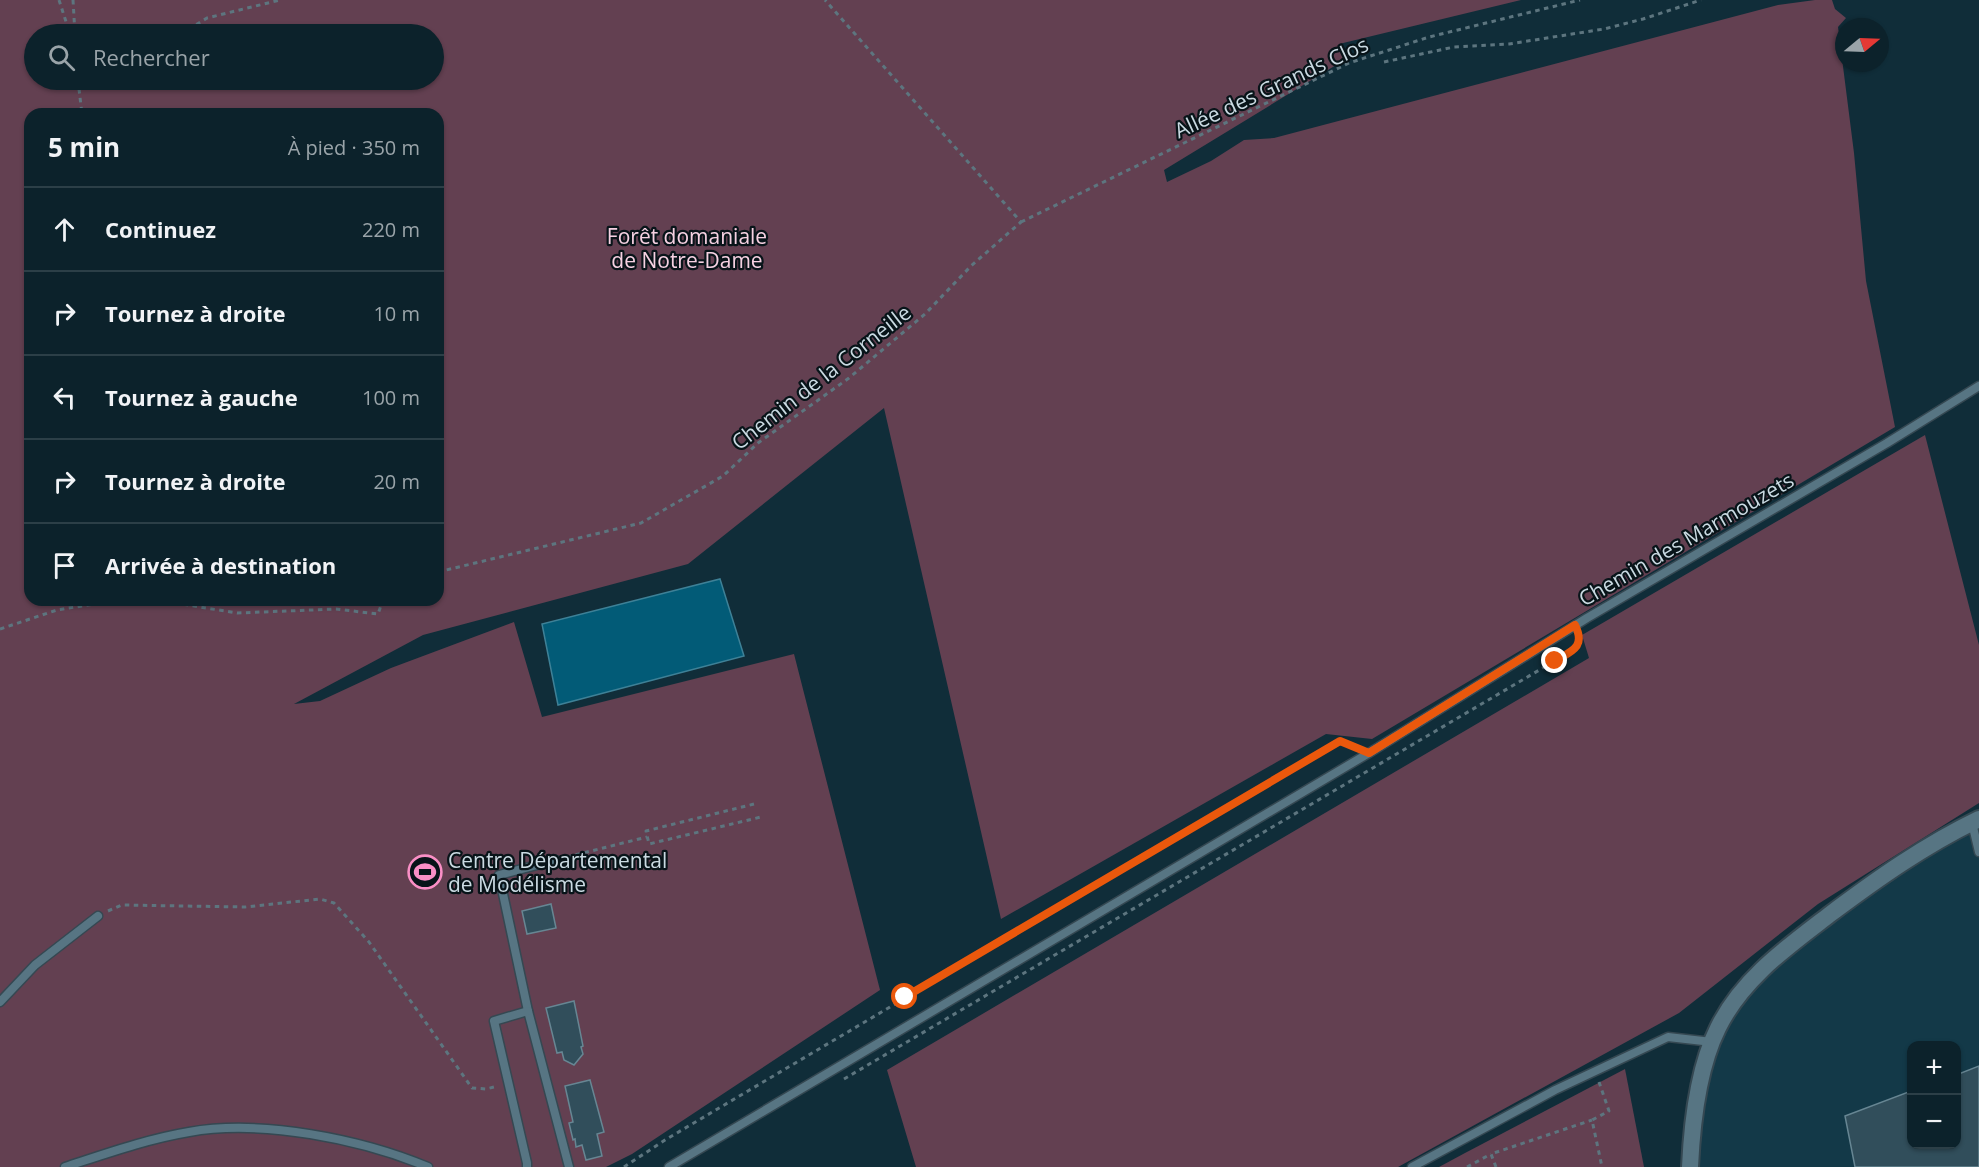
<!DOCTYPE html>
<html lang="fr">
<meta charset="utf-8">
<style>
body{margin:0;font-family:"Open Sans",sans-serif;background:#152a33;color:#f1f3f6}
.controls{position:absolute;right:18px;bottom:18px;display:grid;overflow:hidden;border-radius:12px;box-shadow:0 2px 4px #0004}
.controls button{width:54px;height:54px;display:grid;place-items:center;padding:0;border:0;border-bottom:2px solid #2c3f47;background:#0c222b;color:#f1f3f6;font:30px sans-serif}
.compass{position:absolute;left:1835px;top:18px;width:54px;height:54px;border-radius:50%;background:#0c222b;box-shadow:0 2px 4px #0004;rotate:71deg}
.stop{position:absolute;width:18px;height:18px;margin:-14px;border:4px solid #ea580c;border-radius:50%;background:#fff}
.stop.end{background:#ea580c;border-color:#fff;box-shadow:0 2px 6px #0008}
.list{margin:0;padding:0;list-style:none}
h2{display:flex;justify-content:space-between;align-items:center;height:78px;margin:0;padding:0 24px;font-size:26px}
h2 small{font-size:20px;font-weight:400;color:#9aa4a9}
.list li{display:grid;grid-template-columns:39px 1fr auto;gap:18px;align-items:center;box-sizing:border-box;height:84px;padding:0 24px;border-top:2px solid #2c3f47}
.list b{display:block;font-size:22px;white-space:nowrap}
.list em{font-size:20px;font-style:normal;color:#9aa4a9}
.icon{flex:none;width:33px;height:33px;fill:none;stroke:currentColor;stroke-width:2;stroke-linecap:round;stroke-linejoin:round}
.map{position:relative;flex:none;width:1979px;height:1167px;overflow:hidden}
.search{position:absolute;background:#0c222b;box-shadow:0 2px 4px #0004;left:24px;top:24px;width:420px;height:66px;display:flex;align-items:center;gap:15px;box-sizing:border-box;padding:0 21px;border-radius:33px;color:#9aa4a9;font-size:22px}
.panel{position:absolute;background:#0c222b;box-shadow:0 2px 4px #0004;left:24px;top:108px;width:420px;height:498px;border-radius:18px}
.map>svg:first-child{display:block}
</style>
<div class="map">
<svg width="1979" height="1167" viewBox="0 0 1979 1167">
<rect width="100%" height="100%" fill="#102d39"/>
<!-- built -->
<path fill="#133948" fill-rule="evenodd" d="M1979,819v348h-289l22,-125 59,-82zM1912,1046h44v98h-44z"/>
<!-- green -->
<g fill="#634051" fill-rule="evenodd">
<path d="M0,0h1521l-182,44 7,15 -182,111 3,12 44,-21 33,-21 30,-2 504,-133 37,-5h17l3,9 11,9 -8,9 16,126 12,128 29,146 -523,312 -46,-5 -325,185 -117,-511 -196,156 -265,71 -129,69 26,-3 71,-33 123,-46 28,95 252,-63 86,336 -248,164 -26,13h-606zM34,34h400v46h-400zM30,114h408v486h-408z"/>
<path d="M1925,435l54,210v158l-161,101 -139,109 -281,154h-482l-29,-97 702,-412 -7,-23z"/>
<path d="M1625,1069l19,98h-205l26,-14z"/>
</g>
<!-- water -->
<path fill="#025b77" stroke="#3e8197" stroke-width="1.5" d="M720,579l24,77 -186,49 -16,-81z"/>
<!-- building -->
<g fill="#314e5b" stroke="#678693" stroke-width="1.5">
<path d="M551,904l5,24 -29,6 -5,-23z"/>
<path d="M574,1001l9,45 -2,1 2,7 -9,11 -10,-5 -2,-8 -5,1 -11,-45z"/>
<path d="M1979,1066v101h-124l-10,-51 66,-25v53h45v-69z"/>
<path d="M590,1080l14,52 -7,2 5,22 -16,4 -4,-15 -6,2 -1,-8 -2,1 -4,-17 4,-1 -8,-36z"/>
</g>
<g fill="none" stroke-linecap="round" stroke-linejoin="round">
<defs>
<g id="service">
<path d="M1972,823l7,29"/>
<path d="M556,860l-57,15 29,136 41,156"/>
<path d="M0,1002l35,-37 63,-49"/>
<path d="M65,1167c40,-13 82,-28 124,-35 72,-13 172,7 239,35"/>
<path d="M527,1167v-4l-33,-142 34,-10"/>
<path d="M669,1167l700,-414 218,-135 300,-175 92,-57"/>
<path d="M1412,1167l143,-77 113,-53 44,5"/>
</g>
<path id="minor" d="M1690,1167c2,-44 8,-99 28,-139 24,-49 68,-80 111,-113 48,-36 96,-70 150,-96"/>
</defs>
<!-- service casing -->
<use href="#service" stroke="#354852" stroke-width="11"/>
<!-- minor casing -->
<use href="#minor" stroke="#354852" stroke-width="20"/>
<!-- path -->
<g stroke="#5d757f" stroke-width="3" stroke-dasharray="4.5 4.5" stroke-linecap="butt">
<path d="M59,0l11,34"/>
<path d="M73,0l2,34"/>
<path d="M181,34l26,-16 73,-18"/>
<path d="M1384,62l70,-15 55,-3 95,-15 39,-10 58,-19"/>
<path d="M78,80l1,9 32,-9"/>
<path d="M79,89l3,25"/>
<path d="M1021,222l328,-159 80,-26 151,-37"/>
<path d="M438,572l203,-49 82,-47 35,-33 91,-65 76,-64 46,-48 50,-44 -196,-222"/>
<path d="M157,600l80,13 99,-4 42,5 5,-14"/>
<path d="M0,629l57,-19 62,-10"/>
<path d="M754,804l-108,27 3,13 112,-27"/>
<path d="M567,857l80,-20"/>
<path d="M108,911l14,-6 123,2 75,-8 14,4 35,39 103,146 14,1 12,-3"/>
<path d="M844,1079l731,-430 4,-8v-6"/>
<path d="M1599,1082l10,29 -17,9 10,47"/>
<path d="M624,1167l41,-27 675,-399 16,6"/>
<path d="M1467,1167l24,-13"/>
<path d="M1496,1167l-5,-13 101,-34"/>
</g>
<!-- service -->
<use href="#service" stroke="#577583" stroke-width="8"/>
<!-- minor -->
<use href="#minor" stroke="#577583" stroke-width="16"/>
</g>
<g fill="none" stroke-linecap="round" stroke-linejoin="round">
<!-- route -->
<path stroke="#ea580c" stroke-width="8" d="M905,997l435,-256 29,12 206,-128c11,22 -3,26 -20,36"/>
</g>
<!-- icons -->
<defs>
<symbol id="stadium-ring" viewBox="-11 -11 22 22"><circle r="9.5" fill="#081419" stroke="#fa8fc6" stroke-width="1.5"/><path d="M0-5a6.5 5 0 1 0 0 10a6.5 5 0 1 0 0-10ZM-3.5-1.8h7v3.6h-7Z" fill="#fa8fc6"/></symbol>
</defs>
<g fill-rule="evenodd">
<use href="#stadium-ring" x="406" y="853" width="38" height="38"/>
</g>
<g text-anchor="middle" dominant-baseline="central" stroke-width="4.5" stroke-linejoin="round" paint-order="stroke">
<!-- street labels -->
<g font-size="21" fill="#cadae2" stroke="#081419">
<text transform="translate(1271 87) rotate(-25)">Allée des Grands Clos</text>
<text transform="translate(821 377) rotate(-38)">Chemin de la Corneille</text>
<text transform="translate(1686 539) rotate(-30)">Chemin des Marmouzets</text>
</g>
<!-- park labels -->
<g font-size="21" fill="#f6d1e2" stroke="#081419">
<text x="687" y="236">Forêt domaniale<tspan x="687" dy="24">de Notre-Dame</tspan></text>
</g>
<!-- poi labels -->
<g font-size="21" fill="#cadae2" stroke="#081419" text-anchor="start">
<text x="448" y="860">Centre Départemental<tspan x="448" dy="24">de Modélisme</tspan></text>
</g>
</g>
</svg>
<div class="controls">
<button>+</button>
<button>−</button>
</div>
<svg class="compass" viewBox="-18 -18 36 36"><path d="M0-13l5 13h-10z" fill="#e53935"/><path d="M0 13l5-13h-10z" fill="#9aa4a9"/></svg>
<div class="stop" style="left:905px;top:997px"></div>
<div class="stop end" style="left:1555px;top:661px"></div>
<div class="search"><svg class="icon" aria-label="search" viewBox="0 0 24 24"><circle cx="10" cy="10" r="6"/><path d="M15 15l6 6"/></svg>Rechercher</div>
<section class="panel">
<h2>5 min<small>À pied · 350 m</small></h2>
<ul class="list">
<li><svg class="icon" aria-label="ahead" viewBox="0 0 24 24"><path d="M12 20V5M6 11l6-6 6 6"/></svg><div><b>Continuez</b></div><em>220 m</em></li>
<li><svg class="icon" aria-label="right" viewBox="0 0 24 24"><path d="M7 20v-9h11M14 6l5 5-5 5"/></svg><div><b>Tournez à droite</b></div><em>10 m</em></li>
<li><svg class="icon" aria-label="left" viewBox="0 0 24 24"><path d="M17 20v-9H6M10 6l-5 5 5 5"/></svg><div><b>Tournez à gauche</b></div><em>100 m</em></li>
<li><svg class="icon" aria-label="right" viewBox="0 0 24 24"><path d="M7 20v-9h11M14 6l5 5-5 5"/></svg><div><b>Tournez à droite</b></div><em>20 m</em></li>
<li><svg class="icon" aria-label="arrive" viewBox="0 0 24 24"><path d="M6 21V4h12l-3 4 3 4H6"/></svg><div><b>Arrivée à destination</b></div></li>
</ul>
</section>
</div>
